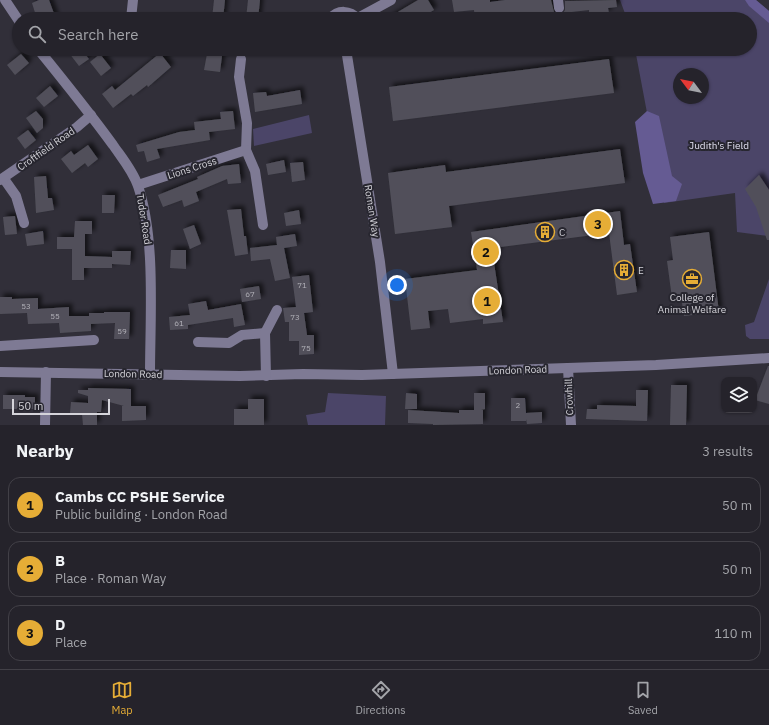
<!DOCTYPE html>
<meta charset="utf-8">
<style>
body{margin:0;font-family:"IBM Plex Sans",sans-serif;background:#2d2b33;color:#f1f3f6}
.controls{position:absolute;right:12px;bottom:12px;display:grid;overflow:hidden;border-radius:8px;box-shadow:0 1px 3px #0004}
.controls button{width:36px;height:36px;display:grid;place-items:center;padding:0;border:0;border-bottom:1px solid #424047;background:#25232b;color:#f1f3f6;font:20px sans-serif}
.compass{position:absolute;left:673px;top:68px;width:36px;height:36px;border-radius:50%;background:#25232b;box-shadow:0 1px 3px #0004;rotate:302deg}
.scale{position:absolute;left:12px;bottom:10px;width:98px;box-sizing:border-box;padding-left:4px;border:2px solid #d5d4da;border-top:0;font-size:11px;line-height:14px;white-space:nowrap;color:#d5d4da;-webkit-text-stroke:3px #27262f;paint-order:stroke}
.you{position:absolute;left:397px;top:285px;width:14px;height:14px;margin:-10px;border:3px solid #fff;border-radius:50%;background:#1a73e8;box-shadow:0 0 0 6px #1a73e833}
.badge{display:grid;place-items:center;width:26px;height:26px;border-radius:50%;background:#e6ad36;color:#111;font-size:13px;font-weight:700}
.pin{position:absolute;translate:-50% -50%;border:2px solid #fff;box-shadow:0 1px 4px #0006}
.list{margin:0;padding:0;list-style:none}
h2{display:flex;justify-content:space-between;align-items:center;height:52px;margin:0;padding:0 16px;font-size:17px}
h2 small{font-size:13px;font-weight:400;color:#a3a4a9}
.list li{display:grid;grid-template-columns:26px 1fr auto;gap:12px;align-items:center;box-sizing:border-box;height:56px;margin:0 8px 8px;padding:0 8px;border:1px solid #424047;border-radius:12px}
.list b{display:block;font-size:15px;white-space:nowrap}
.list p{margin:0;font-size:13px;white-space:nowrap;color:#a3a4a9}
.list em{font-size:13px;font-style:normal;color:#a3a4a9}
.icon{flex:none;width:22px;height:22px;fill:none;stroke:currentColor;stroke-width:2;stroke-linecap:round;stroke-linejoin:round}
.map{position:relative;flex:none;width:769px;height:425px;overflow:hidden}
.search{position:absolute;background:#25232b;box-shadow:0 1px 3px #0004;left:12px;right:12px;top:12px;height:44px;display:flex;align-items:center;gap:10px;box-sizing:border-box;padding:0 14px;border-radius:22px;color:#a3a4a9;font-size:15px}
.sheet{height:244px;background:#25232b}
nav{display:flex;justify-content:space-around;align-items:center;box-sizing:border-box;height:56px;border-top:1px solid #424047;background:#25232b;font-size:11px;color:#a3a4a9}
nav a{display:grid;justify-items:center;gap:2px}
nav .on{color:#e6ad36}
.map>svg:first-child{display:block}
</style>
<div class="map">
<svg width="769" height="425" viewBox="0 0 769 425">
<defs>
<filter id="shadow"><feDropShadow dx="3.5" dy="-3.5" stdDeviation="2" flood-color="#0009"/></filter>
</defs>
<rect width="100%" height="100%" fill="#312f39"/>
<!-- green -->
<g fill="#4b4568" fill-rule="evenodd">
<path d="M620,0h136l13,11v225l-32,-4 -2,-39 -71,10 -29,-154h115v-30h-123zM679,74h24v24h-24z"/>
<path d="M309,115l3,18 -58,13 -1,-17z"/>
<path d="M769,279v60h-19l-4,-3 -1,-11 9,-3z"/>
<path d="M328,393l58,3 -1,29h-77l-2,-10 19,-3z"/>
</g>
<!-- forest -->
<g fill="#655b93">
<path d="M745,0h11l13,11v12l-20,-17z"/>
<path d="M647,111l12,5 13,60 10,8 -6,17 -23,3 -10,-31 -8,-51z"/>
</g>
<!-- building -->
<g fill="#51505a" filter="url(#shadow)">
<path d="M39,0h10l7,19h-19l-5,-16z"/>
<path d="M214,0h11l-2,19h-11z"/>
<path d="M248,0h12l-2,19h-12z"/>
<path d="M418,0h10l6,10 -15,9h-33z"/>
<path d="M452,0h38v2l15,-2h46l3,12 3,2 -17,4 -1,-5 -43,6h-21l-1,-9 -20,2z"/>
<path d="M616,0l1,7 -9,1 1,5 -20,2v-5l-26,3 2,-3v-9z"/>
<path d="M66,49h15l8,10 -10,7z"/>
<path d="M160,53l11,14 -23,20 -1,-2 -14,11 -2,-2 -18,14 -11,-14 10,-8 3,4z"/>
<path d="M21,54l8,9 -14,12 -8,-10z"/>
<path d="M100,54l11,14 -10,8 -11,-14z"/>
<path d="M207,54l15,2 -2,16 -16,-2z"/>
<path d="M609,59l5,34 -221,28 -4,-34z"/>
<path d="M50,86l8,10 -14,11 -8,-9z"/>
<path d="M300,90l2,14 -47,8 -2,-19 13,-1 1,4z"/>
<path d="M36,111l7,8v9l-6,5 -11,-15z"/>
<path d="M233,111l2,18 -26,3 1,8 -53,9 3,9 -13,4 -3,-11 -6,1 -2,-7 43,-13 16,-2 -1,-8 27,-3 -1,-7z"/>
<path d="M28,130l8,10 -11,9 -8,-11z"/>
<path d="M88,145l10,14 -10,8 -3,-4 -13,10 -11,-14 10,-8 3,4z"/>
<path d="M620,149l5,34 -176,23 3,21 -57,7 -7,-61 57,-8 1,7z"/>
<path d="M284,160l2,12 -18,3 -2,-11z"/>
<path d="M303,162l2,18 -13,2 -2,-19z"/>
<path d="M239,164l2,19 -13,1 -1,-5 -31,13 3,9 -15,6 -2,-7 -19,7 -5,-12 40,-16 -1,-2 25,-11z"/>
<path d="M759,175l10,15v50h-2l-11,-33 -11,-18z"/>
<path d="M46,176l2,22h4l2,12 -18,3 -2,-36z"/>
<path d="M102,195h13l-1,18h-12z"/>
<path d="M241,209l3,27h2l2,18 -13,2 -8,-46z"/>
<path d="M299,210l2,14 -15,2 -2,-13z"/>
<path d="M620,211l4,34 6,-1 7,48 -20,3 -8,-62 -108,14 -8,9 10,66 -20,2v-5l-33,4 -2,-14 -20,2 2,17 -19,2 -6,-51 72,-9 -6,-38z"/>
<path d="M15,216l2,18 -12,1 -2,-18z"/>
<path d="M75,221h17v13h-7v22l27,1v11h-28v12h-12v-31h-15v-12h17z"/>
<path d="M194,225l7,19 -11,5 -7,-20z"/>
<path d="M43,231l1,13 -17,2 -2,-12z"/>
<path d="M709,232l10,80 -35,4 -3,-20 -9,2 -5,-37 6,-1 -3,-23z"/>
<path d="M295,234l2,12 -13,2 6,30 -15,3 -5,-22 -19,2 -1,-13 27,-3 -1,-8z"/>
<path d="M171,250h15v19l-16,-1z"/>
<path d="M112,251h19l-1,14 -18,-1z"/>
<path d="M309,275l4,37 -9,1 3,22h7v19l-15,1v-14h-10v-19h-4l-2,-14 13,-1 -4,-30z"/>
<path d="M259,286l2,13 -19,3 -2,-13z"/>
<path d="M0,297h12v2l26,-1v11l31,-2v9h20v-3h15v-1h26l-1,27h-15l1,-16 -24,1v7l-31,2 -1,-10 -31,1 -1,-11 -27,1z"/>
<path d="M206,301l2,9 33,-6 4,21 -11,2 -1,-9 -45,7v4l-18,1 -1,-13 21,-2 -2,-11z"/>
<path d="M768,366h1v38l-14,-4z"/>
<path d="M671,385h16l-1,40h-16z"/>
<path d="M88,388l43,1v17h15v14l-24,1v-15h2l-22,-6 -1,12h-4v13h-14l-1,-11 -12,-1 1,-11 17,1v-7l-10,-3v-3h10z"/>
<path d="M636,390h12l-1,31 -61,-2 1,-10h10v-4l39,1z"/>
<path d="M406,393l11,1v15h-12z"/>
<path d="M474,393h11v16l-4,1h2v14l-50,1v-1l-25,-1v-13l51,3v-3h15z"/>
<path d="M3,395h22v2h10v12h-32z"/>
<path d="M511,398h14l1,15 16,-1v11l-15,1 -1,-5v2h-15z"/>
<path d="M248,399h16v26h-30v-16h14z"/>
</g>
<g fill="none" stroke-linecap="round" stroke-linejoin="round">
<!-- minor -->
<g stroke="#7e7a94" stroke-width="10">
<path d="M5,0l14,21"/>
<path d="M558,0l1,8"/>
<path d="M358,18l33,-18"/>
<path d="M131,19l2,-19"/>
<path d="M330,19c8,-10 20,-9 28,0"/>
<path d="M38,49c26,32 51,63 75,96 9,13 20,26 25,41 18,53 12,132 12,188"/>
<path d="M346,49l34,213 13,112"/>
<path d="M241,59l-2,18 8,46 -1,27 9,21 8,54"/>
<path d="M4,179l12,17 8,27"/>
<path d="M0,180l77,-53 14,-12"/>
<path d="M138,185l108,-35"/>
<path d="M198,342l31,1 13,-8 23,-2"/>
<path d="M0,346l94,-6"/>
<path d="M568,368l3,57"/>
<path d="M0,372l240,4 63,-2 59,1 294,-10 113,-7"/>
<path d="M266,376l-1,-43 12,-23"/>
<path d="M45,425l1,-53"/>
</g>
</g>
<!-- icons -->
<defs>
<symbol id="building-ring" viewBox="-11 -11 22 22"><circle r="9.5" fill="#27262f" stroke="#e6ad36" stroke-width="1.5"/><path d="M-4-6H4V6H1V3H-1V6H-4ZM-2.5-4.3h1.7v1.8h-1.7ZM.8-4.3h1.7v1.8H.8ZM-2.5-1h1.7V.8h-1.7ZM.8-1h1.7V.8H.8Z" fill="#e6ad36"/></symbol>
<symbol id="office-ring" viewBox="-11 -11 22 22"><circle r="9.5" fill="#27262f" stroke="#e6ad36" stroke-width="1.5"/><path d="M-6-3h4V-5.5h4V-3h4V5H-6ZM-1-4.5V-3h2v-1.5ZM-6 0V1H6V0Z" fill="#e6ad36"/></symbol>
</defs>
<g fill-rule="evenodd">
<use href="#building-ring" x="534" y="221" width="22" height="22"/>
<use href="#building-ring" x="613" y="259" width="22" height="22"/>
<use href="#office-ring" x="681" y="268" width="22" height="22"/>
</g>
<g text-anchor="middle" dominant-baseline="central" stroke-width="4" stroke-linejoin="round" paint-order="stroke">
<!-- number labels -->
<g font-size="8" fill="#b4b3ba">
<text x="302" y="285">71</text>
<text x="250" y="294">67</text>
<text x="26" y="306">53</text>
<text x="55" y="316">55</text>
<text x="295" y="317">73</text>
<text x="179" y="323">61</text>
<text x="122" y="331">59</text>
<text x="306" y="348">75</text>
<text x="518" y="405">2</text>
</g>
<!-- park labels -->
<g font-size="10" fill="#e2e0f1" stroke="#27262f">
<text x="719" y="145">Judith's Field</text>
</g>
<!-- street labels -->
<g font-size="10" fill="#d5d4da" stroke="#27262f">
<text transform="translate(46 149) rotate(-35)">Croftfield Road</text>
<text transform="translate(192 168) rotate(-18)">Lions Cross</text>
<text transform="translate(372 211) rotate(81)">Roman Way</text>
<text transform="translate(144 219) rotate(81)">Tudor Road</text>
<text transform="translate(518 370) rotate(-2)">London Road</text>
<text transform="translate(133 374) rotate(1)">London Road</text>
<text transform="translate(569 397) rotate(-92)">Crowhill</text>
</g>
<!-- poi labels -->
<g font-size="10" fill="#d5d4da" stroke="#27262f" text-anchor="start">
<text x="559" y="232">C</text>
<text x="638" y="270">E</text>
<text x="692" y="297" text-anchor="middle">College of<tspan x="692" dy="12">Animal Welfare</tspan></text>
</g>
</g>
</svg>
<div class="controls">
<button><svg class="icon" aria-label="layers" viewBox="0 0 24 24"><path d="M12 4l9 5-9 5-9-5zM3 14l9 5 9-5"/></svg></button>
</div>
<svg class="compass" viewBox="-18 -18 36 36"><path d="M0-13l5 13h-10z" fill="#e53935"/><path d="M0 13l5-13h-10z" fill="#a3a4a9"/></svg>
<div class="scale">50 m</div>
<div class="you"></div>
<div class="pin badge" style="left:487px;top:301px">1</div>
<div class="pin badge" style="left:486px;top:252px">2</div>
<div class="pin badge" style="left:598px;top:224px">3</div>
<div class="search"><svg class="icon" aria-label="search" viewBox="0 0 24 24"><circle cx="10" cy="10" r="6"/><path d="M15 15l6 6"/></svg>Search here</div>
</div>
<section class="sheet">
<h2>Nearby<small>3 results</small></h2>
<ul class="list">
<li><span class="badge">1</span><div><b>Cambs CC PSHE Service</b><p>Public building · London Road</p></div><em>50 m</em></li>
<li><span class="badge">2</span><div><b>B</b><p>Place · Roman Way</p></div><em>50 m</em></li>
<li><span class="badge">3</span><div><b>D</b><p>Place</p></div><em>110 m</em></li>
</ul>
</section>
<nav>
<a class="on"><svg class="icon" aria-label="map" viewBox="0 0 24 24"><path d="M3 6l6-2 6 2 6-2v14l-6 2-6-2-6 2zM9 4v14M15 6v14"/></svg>Map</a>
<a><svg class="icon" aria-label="directions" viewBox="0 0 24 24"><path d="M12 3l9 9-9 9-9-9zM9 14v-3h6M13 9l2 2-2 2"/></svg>Directions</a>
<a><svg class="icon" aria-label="saved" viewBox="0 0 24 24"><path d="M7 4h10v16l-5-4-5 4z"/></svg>Saved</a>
</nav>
